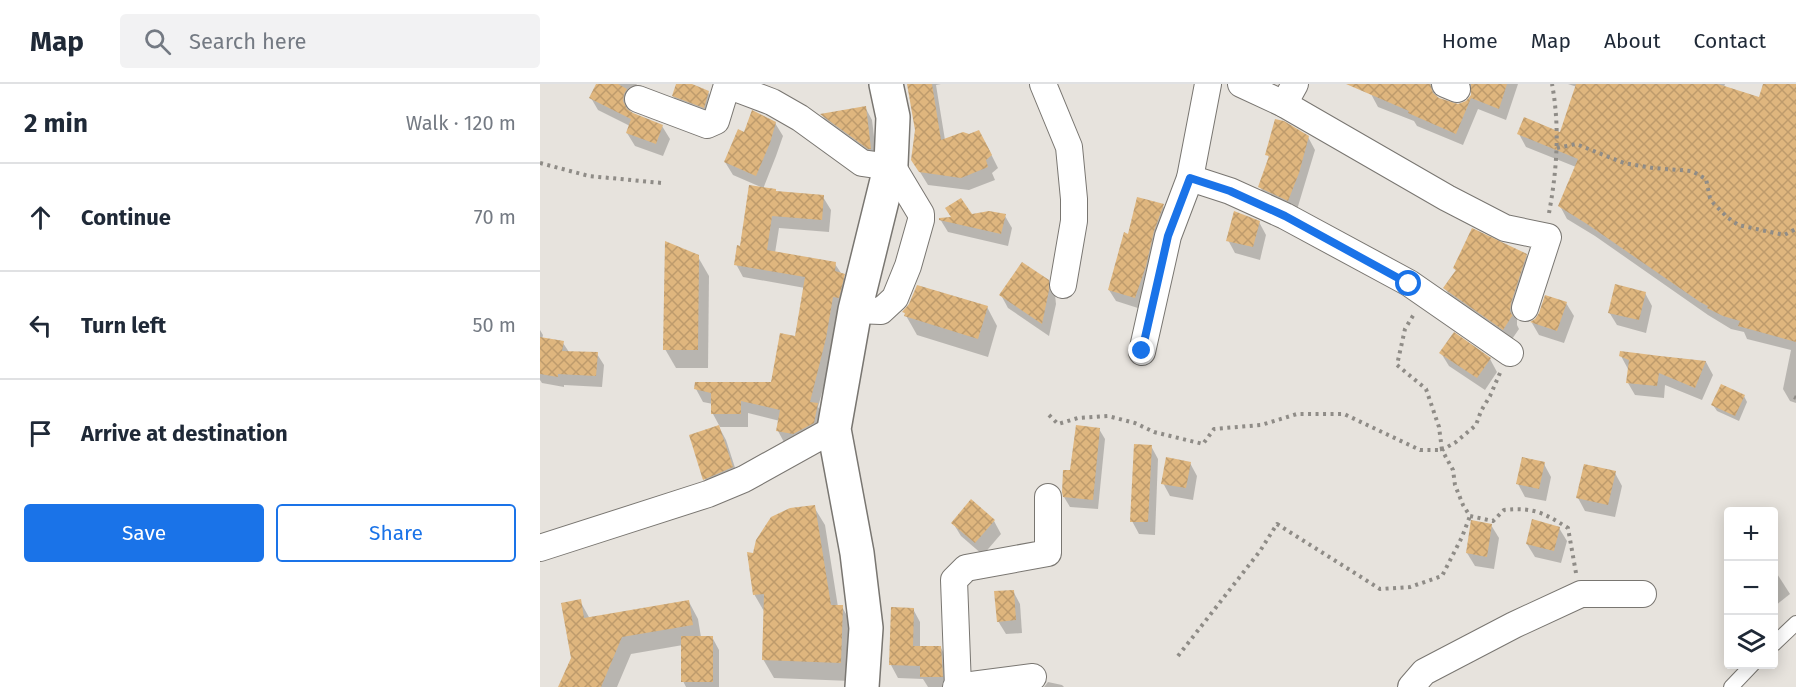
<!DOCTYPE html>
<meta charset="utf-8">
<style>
body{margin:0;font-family:"Fira Sans",sans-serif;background:#f2f2f3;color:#1f2937}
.controls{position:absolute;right:18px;bottom:18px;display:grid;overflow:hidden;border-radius:6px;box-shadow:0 3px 15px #0003}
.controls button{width:54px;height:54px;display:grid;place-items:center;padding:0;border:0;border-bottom:2px solid #e0e1e3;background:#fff;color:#1f2937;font:30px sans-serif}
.stop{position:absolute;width:18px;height:18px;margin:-14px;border:4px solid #1a73e8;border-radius:50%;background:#fff}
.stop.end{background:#1a73e8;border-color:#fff;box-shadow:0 2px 6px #0008}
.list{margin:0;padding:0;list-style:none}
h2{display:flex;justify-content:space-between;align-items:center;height:78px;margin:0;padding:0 24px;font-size:26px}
h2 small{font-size:20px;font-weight:400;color:#747a83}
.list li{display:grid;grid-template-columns:39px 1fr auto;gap:18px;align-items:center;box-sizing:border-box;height:108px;padding:0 24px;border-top:2px solid #e0e1e3}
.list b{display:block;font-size:22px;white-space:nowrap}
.list em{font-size:20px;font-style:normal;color:#747a83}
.actions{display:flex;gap:12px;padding:18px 24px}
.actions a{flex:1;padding:14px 0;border:2px solid #1a73e8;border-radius:6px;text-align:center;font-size:21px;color:#1a73e8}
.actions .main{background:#1a73e8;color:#fff}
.icon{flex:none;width:33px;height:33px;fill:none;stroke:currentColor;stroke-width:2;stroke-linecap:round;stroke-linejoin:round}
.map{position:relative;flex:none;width:1256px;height:603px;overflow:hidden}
header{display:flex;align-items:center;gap:36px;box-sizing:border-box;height:84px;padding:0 30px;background:#fff;border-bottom:2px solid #e0e1e3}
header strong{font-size:28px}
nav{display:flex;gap:33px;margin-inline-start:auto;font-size:21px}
.search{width:420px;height:54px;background:#f2f2f3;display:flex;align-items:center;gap:15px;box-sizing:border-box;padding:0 21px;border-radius:6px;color:#747a83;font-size:22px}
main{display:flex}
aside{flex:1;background:#fff}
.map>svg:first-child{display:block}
</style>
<header>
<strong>Map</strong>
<div class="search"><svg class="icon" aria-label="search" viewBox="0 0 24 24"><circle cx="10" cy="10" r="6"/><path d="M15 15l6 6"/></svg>Search here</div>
<nav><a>Home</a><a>Map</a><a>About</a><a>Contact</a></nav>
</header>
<main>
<aside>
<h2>2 min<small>Walk · 120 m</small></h2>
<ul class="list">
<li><svg class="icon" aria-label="ahead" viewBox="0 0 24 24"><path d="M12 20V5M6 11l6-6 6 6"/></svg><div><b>Continue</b></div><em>70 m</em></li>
<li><svg class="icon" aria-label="left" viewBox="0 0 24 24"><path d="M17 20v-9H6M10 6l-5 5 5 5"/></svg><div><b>Turn left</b></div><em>50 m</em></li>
<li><svg class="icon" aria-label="arrive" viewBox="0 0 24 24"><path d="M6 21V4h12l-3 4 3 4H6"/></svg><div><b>Arrive at destination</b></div></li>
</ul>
<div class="actions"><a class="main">Save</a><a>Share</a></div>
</aside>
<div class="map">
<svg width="1256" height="603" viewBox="0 0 1256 603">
<defs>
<pattern id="building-cross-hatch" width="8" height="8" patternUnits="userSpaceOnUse" patternTransform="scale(1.5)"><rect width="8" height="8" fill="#dfb67e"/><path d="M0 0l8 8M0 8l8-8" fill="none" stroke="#be9b6c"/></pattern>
</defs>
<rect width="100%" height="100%" fill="#e7e3dd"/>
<!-- shadow -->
<g fill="#0003">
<path d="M57,0h40l-7,11v18l32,13 8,13 -7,17 -28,-10 -8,-13 3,-7 -32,-16 -7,-12z"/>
<path d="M138,0h9l21,8 8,13 -5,15 -30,-12 -8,-12z"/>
<path d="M369,0h32l-5,1 9,55 41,4 12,24 -6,5 3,7 -26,10 -41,-5 -16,-26 4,-29z"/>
<path d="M835,0h69l-6,7 -1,7 23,7 7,-3 5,-7 -1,-8 -11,-3h58l-12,36 -28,-11 -15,36 -46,-19 -3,-5 -36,-14 -7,-13z"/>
<path d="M1028,0h157l-1,3 72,23v293l-6,-2 -7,-12 8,-39 -44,-11 -3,-7 -13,-3 -23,-14 -113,-79 -28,-17 -7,-13 16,-39 -50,-20 -7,-13h42l16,-47z"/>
<path d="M325,23l7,13 5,41 -48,-34 -7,-12z"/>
<path d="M235,39l8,13 -7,20 -13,33 13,4 47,4 8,13 -2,22 -50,-4 -4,25 60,11 16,24 -33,119 7,10 -4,19 -36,8 -7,-13 2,-10 -32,-8v14h-28l-7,-13v-10l-10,-2 -7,-13 76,-6 24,-45 9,-50 -62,-11 -7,-13 27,-76 -30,-13 -8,-13 20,-28z"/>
<path d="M768,53l7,13 -19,63 -29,-13 -7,-13 10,-28 -3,-5z"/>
<path d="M623,122l6,11 -28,92 -25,-8 -7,-11 20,-55z"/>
<path d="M431,131l34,1 7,12 -4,18 -60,-14 -8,-13z"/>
<path d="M719,138l7,13 -6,25 -25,-7 -7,-13z"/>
<path d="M986,171l7,13 -16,49v8l2,4 -9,13 -58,-41 -7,-13 12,-16 -3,-4z"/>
<path d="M158,173l11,19 -1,92h-32l-11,-19z"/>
<path d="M507,197l8,14 1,9 -7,32 -41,-28 -7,-13z"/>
<path d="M1105,209l7,13 -6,27 -29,-8 -8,-13z"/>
<path d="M1026,219l8,13 -10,27 -25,-8 -7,-12z"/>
<path d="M447,223l10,19 -9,31 -71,-22 -13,-23z"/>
<path d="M0,246l3,5 -1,4 21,4 6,9 28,2 7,11 -2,22 -38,-2v2l-22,-4 -2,-3z"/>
<path d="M901,269l49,6 7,13 -12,18 -36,-24z"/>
<path d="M1081,269l85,9 7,13 -11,25 -37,-15 -1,13 -29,-3 -7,-12v-14l-7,-13z"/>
<path d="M1204,312l3,6 -8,19 -22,-10 -4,-6z"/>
<path d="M179,343l7,13 13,40 -27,12 -7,-13z"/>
<path d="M559,345l6,10 -7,70 -28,-2 -6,-10 8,-25z"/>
<path d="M611,362l7,13 -3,76 -16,-1 -7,-13z"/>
<path d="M650,379l7,13 -4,24 -23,-4 -7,-13z"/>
<path d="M1004,380l7,13 -5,24 -21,-4 -7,-13z"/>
<path d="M1075,389l7,13 -7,31 -30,-6 -7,-13z"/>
<path d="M274,423l11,18 13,82h4l11,19 -2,55 -77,-3 -11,-19 2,-46 -11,-19v-39z"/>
<path d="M454,437l7,13 -18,21 -22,-19 -8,-13z"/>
<path d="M951,441l8,13 -5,31 -19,-3 -8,-13z"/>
<path d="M1019,444l8,13 -6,22 -26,-6 -8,-13z"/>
<path d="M1234,485l16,25 -15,12 -1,-2z"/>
<path d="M473,507l7,13 2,29 -16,1 -8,-13z"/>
<path d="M40,517l10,18 99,-17 9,17 3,18h11l7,13v37h-33l-3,-6v-36l-52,9 -14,33h-57l12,-29z"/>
<path d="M353,525h20l7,13v26h21l7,13 1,26h-21l-5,-8 -25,-1 -7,-13z"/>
<path d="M508,598l14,3 2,2h-20z"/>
</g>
<!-- building -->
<g fill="url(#building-cross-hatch)">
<path d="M56,0h22l9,5 -3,5 -1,7 4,8 6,4 30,12 -7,19 -30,-11 5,-14 -42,-21z"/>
<path d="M136,0h16l17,7 -5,17 -32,-12z"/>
<path d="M367,0h25l9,56 22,-8 6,2 10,-4 13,25 -6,5 2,7 -27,11 -42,-6 -8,-12 4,-30z"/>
<path d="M806,0h84l3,9 6,5 19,6 8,-3 5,-6v-11h36l-8,25 -28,-11 -15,36 -48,-21 1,-2z"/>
<path d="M1036,0h142l41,13 4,-13h33v258l-58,-16 2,-5 -17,-5 -16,-8 1,-2 -8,-4 -113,-78 -29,-18 20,-47 -61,-25 7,-17 36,15z"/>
<path d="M326,22l5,43h-3l-48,-35z"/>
<path d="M212,26l24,12 -6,21 -14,33 -32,-14 14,-33 6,3z"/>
<path d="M735,35l9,2 25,15 -10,37 -11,28 -30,-14 11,-31 -4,-1z"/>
<path d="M209,101l27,4v2l48,4 -2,25 -50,-4 -5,34 69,12 -1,9 10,3 -6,24 -6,-1 -7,41 -16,64 8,1 -4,20 -21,11 -17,-3 4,-21 -39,-9v13h-30v-21l-17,-4 1,-7h76l9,-49 15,3 10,-59 -71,-12 3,-20 3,1z"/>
<path d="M597,113l27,7 -10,27 -8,35 -11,32 -27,-8 16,-58 4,2z"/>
<path d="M421,114l11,16 17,-3 17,3 -5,20 -62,-14v-2l12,-1 -6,-9z"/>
<path d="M694,127l26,10 -7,26 -27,-6z"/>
<path d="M932,144l55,26 -16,49 -1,8 3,6 -1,-1 -9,14 -60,-42 13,-18 -3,-2z"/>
<path d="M125,157l34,14 -1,95h-35z"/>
<path d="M482,178l27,18v10l-7,34 -43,-29z"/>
<path d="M1075,200l31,8 -7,28 -31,-7z"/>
<path d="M377,201l71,21 -10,33 -74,-23 1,-3 -3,-1 7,-8z"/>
<path d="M1005,211l22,7 -10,29 -27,-9 5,-3 4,-6z"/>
<path d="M914,248l37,26 -14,20 -38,-25z"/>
<path d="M0,253l24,4 -2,10 36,1 -2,24 -38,-2v3l-18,-3z"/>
<path d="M1080,267l40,5 46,5 -11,27 -36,-15 -2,13 -31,-3 3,-23 -10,-4z"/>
<path d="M1181,300l24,11 -10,21 -24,-11z"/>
<path d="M179,341l14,42 -30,13 -14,-45z"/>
<path d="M536,341l24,3 -7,72 -30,-3 -1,-5 1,-22h7z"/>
<path d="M594,360l18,1 -4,77h-18z"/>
<path d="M626,373l25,5 -5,26 -25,-4z"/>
<path d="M982,373l23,5 -6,27 -23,-5z"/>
<path d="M1044,380l32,7 -8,34 -32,-7z"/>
<path d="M431,415l24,21 -20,23 -24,-20z"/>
<path d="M275,421l16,100h12l-2,58 -79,-3 2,-66 -11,1 -6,-43 6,1 3,-13 15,-23 19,-9z"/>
<path d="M992,435l28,8 -6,24 -28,-7z"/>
<path d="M931,436l21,4 -5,33 -21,-4z"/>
<path d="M474,506l2,30 -19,2 -3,-31z"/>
<path d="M41,515l3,19 105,-18 4,25 -71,12 -21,50h-43l13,-29 -10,-55z"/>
<path d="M351,523l23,1 -1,38h28l2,31h-23v-11l-31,-1z"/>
<rect x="141" y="552" width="32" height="46"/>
</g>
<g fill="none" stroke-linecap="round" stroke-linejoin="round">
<defs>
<g id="lane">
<path d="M1234,560l22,-21"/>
<path d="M1191,603l22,-23"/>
</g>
<g id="street">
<path d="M503,0l26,63 5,52v22l-11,64"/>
<path d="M701,0l43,20 163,94 58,30 43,9 -23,71"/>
<path d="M905,0l12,5"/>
<path d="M98,15l69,26 9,-4 11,-36 45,17 28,16 62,45 14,2 15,-1 30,50v6l-13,46 -13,32 -14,13 -26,-1"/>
<path d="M744,20l11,-20"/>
<path d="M650,94l40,13 55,25 124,67 101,70"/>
<path d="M602,268l26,-116 22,-58 18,-94"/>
<path d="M0,464l168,-54 36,-15 90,-50"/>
<path d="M416,603l77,-10"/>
<path d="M418,603l-4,-107 12,-12 82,-15v-56"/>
<path d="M871,603l13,-15 90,-47 67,-31h62"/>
</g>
<path id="secondary" d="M322,603l4,-59 -9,-75 -23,-124 21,-119 36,-146 2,-47 -7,-33"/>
</defs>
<!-- lane casing -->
<use href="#lane" stroke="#797671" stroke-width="16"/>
<!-- street casing -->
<use href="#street" stroke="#797671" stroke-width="28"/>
<!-- secondary casing -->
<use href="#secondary" stroke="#797671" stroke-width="36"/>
<!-- path -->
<g stroke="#8f8c87" stroke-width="4" stroke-dasharray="3 4.5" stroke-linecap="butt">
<path d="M1017,64l19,-4 48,19 29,5 39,3 14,8 4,19 4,6 13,13 11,8 46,10 12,-6"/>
<path d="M0,79l49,13 73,7"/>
<path d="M1009,129c8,-43 11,-86 3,-129"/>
<path d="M960,289l-10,23 -9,15 -5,14 -20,17 -14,8 11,20 2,15 8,20 7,11 23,5 11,-11c30,-3 40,3 64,18l8,45"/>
<path d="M1254,313l2,1"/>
<path d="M509,331l9,9 20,-6 30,-2 27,7 19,9 49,12 11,-15 47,-4 36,-11h47l76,36h22l-3,-23 -13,-38 -29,-24 8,-36 9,-15"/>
<path d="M638,572l82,-105 17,-27 103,65 30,-2 32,-11 20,-39 8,-21"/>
</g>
<!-- lane -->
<use href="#lane" stroke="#fff" stroke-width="14"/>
<!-- street -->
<use href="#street" stroke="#fff" stroke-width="26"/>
<!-- secondary -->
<use href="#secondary" stroke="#fff" stroke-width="33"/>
</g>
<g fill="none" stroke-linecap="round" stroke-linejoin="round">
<!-- route -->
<path stroke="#1a73e8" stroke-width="8" d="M602,267l26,-115 22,-58 40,13 55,25 124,68"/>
</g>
</svg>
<div class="controls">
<button>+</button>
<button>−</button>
<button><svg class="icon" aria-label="layers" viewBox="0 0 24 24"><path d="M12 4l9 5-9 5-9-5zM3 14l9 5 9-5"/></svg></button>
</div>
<div class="stop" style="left:869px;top:200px"></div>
<div class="stop end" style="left:602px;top:267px"></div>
</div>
</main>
